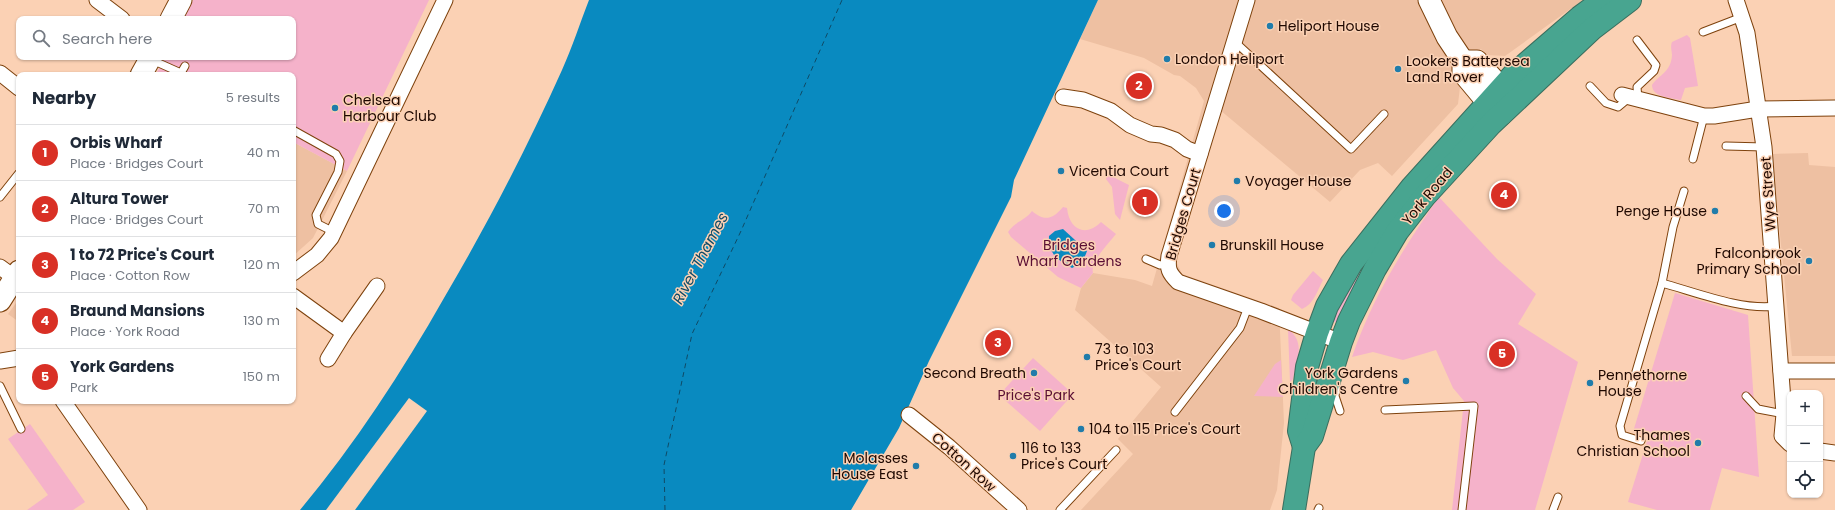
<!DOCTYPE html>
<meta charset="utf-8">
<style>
body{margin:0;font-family:Poppins,sans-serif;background:#f2f2f3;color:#1f2937}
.controls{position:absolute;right:12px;bottom:12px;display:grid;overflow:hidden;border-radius:8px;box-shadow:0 1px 3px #0004}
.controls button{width:36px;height:36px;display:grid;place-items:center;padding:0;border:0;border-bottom:1px solid #e0e1e3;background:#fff;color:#1f2937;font:20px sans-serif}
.you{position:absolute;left:1224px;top:211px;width:14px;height:14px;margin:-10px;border:3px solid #fff;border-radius:50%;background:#1a73e8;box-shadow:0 0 0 6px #1a73e833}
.badge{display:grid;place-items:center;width:26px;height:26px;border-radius:50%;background:#d93025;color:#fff;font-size:13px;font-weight:700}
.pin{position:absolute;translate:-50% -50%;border:2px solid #fff;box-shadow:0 1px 4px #0006}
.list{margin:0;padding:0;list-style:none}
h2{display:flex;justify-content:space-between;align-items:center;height:52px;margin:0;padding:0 16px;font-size:17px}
h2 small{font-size:13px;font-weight:400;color:#747a83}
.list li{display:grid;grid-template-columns:26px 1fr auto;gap:12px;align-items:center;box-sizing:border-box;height:56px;padding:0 16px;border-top:1px solid #e0e1e3}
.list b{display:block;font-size:15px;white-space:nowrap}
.list p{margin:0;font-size:13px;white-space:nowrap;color:#747a83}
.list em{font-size:13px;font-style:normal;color:#747a83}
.icon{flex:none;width:22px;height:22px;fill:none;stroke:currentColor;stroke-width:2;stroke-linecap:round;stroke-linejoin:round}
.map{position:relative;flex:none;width:1835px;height:510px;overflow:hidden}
.search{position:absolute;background:#fff;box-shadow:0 1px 3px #0004;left:16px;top:16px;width:280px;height:44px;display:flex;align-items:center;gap:10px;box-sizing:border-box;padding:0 14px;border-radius:8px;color:#747a83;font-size:15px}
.panel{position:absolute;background:#fff;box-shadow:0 1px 3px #0004;left:16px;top:72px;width:280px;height:332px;border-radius:8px}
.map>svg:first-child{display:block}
</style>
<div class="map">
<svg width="1835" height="510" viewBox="0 0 1835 510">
<rect width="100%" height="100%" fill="#fbd1b4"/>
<!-- built -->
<g fill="#eec0a2">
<path d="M1098,0h485l-78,56 -18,-1 -6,-6 -30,24 9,14 -2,17 -66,72 -14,-13 -18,7 -30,32 -110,-92 -4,2 -40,149 6,13 97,34 5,115 -7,67 -7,20h-189l52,-56 -15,-15 43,-52 -86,-77 6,-22 12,-15 42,7 17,6 52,-185 -8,-13 -16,-12 -6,-1 -30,-17 -64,-19z"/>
<path d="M293,142l54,29 -34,67 -20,18z"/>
<path d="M1808,153l1,12 26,2v189h-43l-20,-202z"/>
<path d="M19,299v23l-11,-8z"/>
</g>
<!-- green -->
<g fill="#f5b2ca">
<path d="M193,0h236l-82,171 -54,-29v-67h-130l-6,-3 8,-15h128v-38h-110z"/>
<path d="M1687,35l3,3 8,48 -13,2 -4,12c-10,-2 -29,-3 -29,-15 8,-11 19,-13 20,-30 0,-4 -2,-8 0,-13z"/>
<path d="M1107,174l22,11 -9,35 -5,-6 -3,-27 -6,-8z"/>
<path d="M1439,197l58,62 39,35 -18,30 60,38 -43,148h-83l12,-109 -11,-13 -17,-38 -33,10 -30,-8 -21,5c20,-59 52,-110 87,-160z"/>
<path d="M1063,207l4,1c2,21 18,30 34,14l15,12c-7,9 -26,28 -23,39l-12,15 -23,-11 -47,-40 -3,-5c6,-10 18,-12 24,-21 13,11 21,8 31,-4z"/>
<path d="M1381,234l-43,88h-7l18,-38z"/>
<path d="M1313,271l10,9c-6,11 -9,24 -21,29l-11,-9 2,-5z"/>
<path d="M1675,293l73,22 11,162 -37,-9 -12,42h-53l-29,-8 21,-67 -16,-3z"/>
<path d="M1288,329c18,13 9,32 5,50l-3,3z"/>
<path d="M1033,358l40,36 -33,37 -41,-36z"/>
<path d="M1281,360l2,37 -29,-1 21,-32z"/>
<path d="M30,424l55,78 -12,8h-46l21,-15 -40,-56z"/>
</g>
<!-- water -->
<g fill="#098ac0">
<path d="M589,0h509l-84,180 -3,17 -82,164 -30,67 -48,82h-551c55,-66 102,-138 144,-212 43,-73 83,-150 118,-228 10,-22 18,-47 27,-70z"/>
<path d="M1063,229l24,22c-3,9 -7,13 -15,17 -14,-8 -24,-14 -23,-32l6,-5z"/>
</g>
<!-- pier -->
<path fill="#fbd1b4" d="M409,398l18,13 -72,99h-29z"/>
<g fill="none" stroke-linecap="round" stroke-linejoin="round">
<!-- ferry -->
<path stroke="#0f4a66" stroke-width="1" stroke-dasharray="5 4" stroke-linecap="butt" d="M665,510l-1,-45 28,-131 49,-103 101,-231"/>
<defs>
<g id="lane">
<path d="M1703,32l39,-15"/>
<path d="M1637,40l19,25 -2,6 -17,16 1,12"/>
<path d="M1234,41l117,108 33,-35"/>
<path d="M152,60l29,13 4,-7"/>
<path d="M1590,86l16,17 12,4 12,-10"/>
<path d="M293,130l43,24 4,7 -2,11 -22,43 2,9 16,8"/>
<path d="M1726,146l38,1"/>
<path d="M1693,159l11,-43"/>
<path d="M0,197l19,-24"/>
<path d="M1146,259l14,6 8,-1"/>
<path d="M1662,283c33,9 81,28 114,23"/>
<path d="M0,386l21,43"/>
<path d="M1336,389l-1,7 5,15"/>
<path d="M1746,396l12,13 26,5"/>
<path d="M1385,410l89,-4 -12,104"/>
<path d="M1175,412l65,-84 8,-21"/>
<path d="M1641,441l-19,-6 -2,-9 42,-143 11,-56 11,-36"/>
<path d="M1060,510l56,-60"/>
<path d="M1318,510l1,-2"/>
<path d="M1553,510l5,-13"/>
</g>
<g id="street">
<path d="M97,0l25,19"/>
<path d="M1247,0l-78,256c-2,13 0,17 9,26l83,29 80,31"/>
<path d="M1736,0l11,33 17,114 20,267 -2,22 8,8"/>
<path d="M0,73l19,15"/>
<path d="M1622,95l82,21h10l44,-7 77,-1"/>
<path d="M1063,97l20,3 28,11 19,14 21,9 10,1 14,5 12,9 13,5"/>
<path d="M0,267l15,11"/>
<path d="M293,273l24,-18 14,-17 114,-238"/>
<path d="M293,296l51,37"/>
<path d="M328,359l16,-26 33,-47"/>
<path d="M0,361l19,-3"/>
<path d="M1781,371h54"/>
<path d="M63,401l76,109"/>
<path d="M909,415l40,32 70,63"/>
<path d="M1820,451l15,2"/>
</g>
<g id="secondary">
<path d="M1429,0l18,37 16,24v12l25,30 13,12"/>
<path d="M171,19l10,-19"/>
<path d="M1463,61h14l36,40"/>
<path d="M141,75l10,-18"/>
<path d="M0,301l19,-30"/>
</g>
<g id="highway">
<path d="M1304,447l-5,-16 8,-64 10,-34 10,-27 24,-42 61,-77 101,-112 67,-58 23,-17"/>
<path d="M1294,510l10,-63 8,-11 29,-94 8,-21 26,-52 22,-37 28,-36 66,-72 101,-95 38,-29"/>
</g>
</defs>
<!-- lane casing -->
<use href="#lane" stroke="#7e420d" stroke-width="9"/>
<!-- street casing -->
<use href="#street" stroke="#7e420d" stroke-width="17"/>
<!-- secondary casing -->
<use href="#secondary" stroke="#7e420d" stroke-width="23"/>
<!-- highway casing -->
<use href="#highway" stroke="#3a6e5e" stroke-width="24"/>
<!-- lane -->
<use href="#lane" stroke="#fff" stroke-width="7"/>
<!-- street -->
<use href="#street" stroke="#fff" stroke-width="15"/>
<!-- secondary -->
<use href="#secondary" stroke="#fff" stroke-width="21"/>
<!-- highway -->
<use href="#highway" stroke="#48a590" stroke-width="22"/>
</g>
<!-- markers -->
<g fill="#207caa" stroke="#fbd1b4" stroke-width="1.5">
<circle cx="1270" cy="26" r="4"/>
<circle cx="1167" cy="59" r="4"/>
<circle cx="1398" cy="69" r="4"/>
<circle cx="335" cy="108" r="4"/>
<circle cx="1061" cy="171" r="4"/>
<circle cx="1237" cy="181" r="4"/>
<circle cx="1715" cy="211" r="4"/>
<circle cx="1212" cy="245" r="4"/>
<circle cx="1809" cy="261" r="4"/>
<circle cx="1087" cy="357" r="4"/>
<circle cx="1034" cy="373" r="4"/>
<circle cx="1406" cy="381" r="4"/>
<circle cx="1590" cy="383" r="4"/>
<circle cx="1081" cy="429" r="4"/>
<circle cx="1698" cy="443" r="4"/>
<circle cx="1013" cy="456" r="4"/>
<circle cx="916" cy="466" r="4"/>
</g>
<g text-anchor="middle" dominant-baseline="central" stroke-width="3" stroke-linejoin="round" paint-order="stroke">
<!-- poi labels -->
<g font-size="14" fill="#1f0800" stroke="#fbd1b4" text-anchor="start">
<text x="1278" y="26">Heliport House</text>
<text x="1175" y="59">London Heliport</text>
<text x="1406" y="61">Lookers Battersea<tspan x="1406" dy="16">Land Rover</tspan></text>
<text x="343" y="100">Chelsea<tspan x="343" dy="16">Harbour Club</tspan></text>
<text x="1069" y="171">Vicentia Court</text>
<text x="1245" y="181">Voyager House</text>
<text x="1707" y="211" text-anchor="end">Penge House</text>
<text x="1220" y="245">Brunskill House</text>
<text x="1801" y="253" text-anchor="end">Falconbrook<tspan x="1801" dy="16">Primary School</tspan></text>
<text x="1095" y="349">73 to 103<tspan x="1095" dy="16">Price's Court</tspan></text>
<text x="1026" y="373" text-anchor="end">Second Breath</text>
<text x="1398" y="373" text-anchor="end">York Gardens<tspan x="1398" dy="16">Children's Centre</tspan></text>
<text x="1598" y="375">Pennethorne<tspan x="1598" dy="16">House</tspan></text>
<text x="1089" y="429">104 to 115 Price's Court</text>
<text x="1690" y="435" text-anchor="end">Thames<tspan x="1690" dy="16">Christian School</tspan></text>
<text x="1021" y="448">116 to 133<tspan x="1021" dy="16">Price's Court</tspan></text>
<text x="908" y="458" text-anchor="end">Molasses<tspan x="908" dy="16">House East</tspan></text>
</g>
<!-- street labels -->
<g font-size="14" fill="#1f0800" stroke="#fbd1b4">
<text transform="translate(1768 194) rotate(-94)">Wye Street</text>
<text transform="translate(1427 196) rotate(-50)">York Road</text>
<text transform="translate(1183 214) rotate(-74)">Bridges Court</text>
<text transform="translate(964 462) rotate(42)">Cotton Row</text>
</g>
<!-- park labels -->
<g font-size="14" fill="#5a0e34" stroke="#fbd1b4">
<text x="1069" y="245">Bridges<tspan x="1069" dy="16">Wharf Gardens</tspan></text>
<text x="1036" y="395">Price's Park</text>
</g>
<!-- water labels -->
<g font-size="15" font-style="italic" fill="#0f4a66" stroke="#fbd1b4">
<text transform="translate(700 258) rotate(-62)">River Thames</text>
</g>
</g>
</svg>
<div class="controls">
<button>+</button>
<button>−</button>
<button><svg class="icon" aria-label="locate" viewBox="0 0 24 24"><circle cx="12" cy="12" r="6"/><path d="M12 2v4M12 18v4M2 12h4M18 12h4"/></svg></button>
</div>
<div class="you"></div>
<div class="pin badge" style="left:1145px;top:202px">1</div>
<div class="pin badge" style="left:1139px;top:86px">2</div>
<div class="pin badge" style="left:998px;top:343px">3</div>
<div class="pin badge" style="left:1504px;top:195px">4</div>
<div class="pin badge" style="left:1502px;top:354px">5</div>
<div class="search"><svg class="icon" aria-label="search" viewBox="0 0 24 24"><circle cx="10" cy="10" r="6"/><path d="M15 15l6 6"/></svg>Search here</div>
<section class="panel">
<h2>Nearby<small>5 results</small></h2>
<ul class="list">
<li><span class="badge">1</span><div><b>Orbis Wharf</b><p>Place · Bridges Court</p></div><em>40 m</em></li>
<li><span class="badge">2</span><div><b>Altura Tower</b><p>Place · Bridges Court</p></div><em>70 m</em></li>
<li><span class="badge">3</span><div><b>1 to 72 Price's Court</b><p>Place · Cotton Row</p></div><em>120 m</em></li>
<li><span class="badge">4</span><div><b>Braund Mansions</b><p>Place · York Road</p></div><em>130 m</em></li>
<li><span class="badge">5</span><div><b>York Gardens</b><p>Park</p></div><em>150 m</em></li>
</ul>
</section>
</div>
